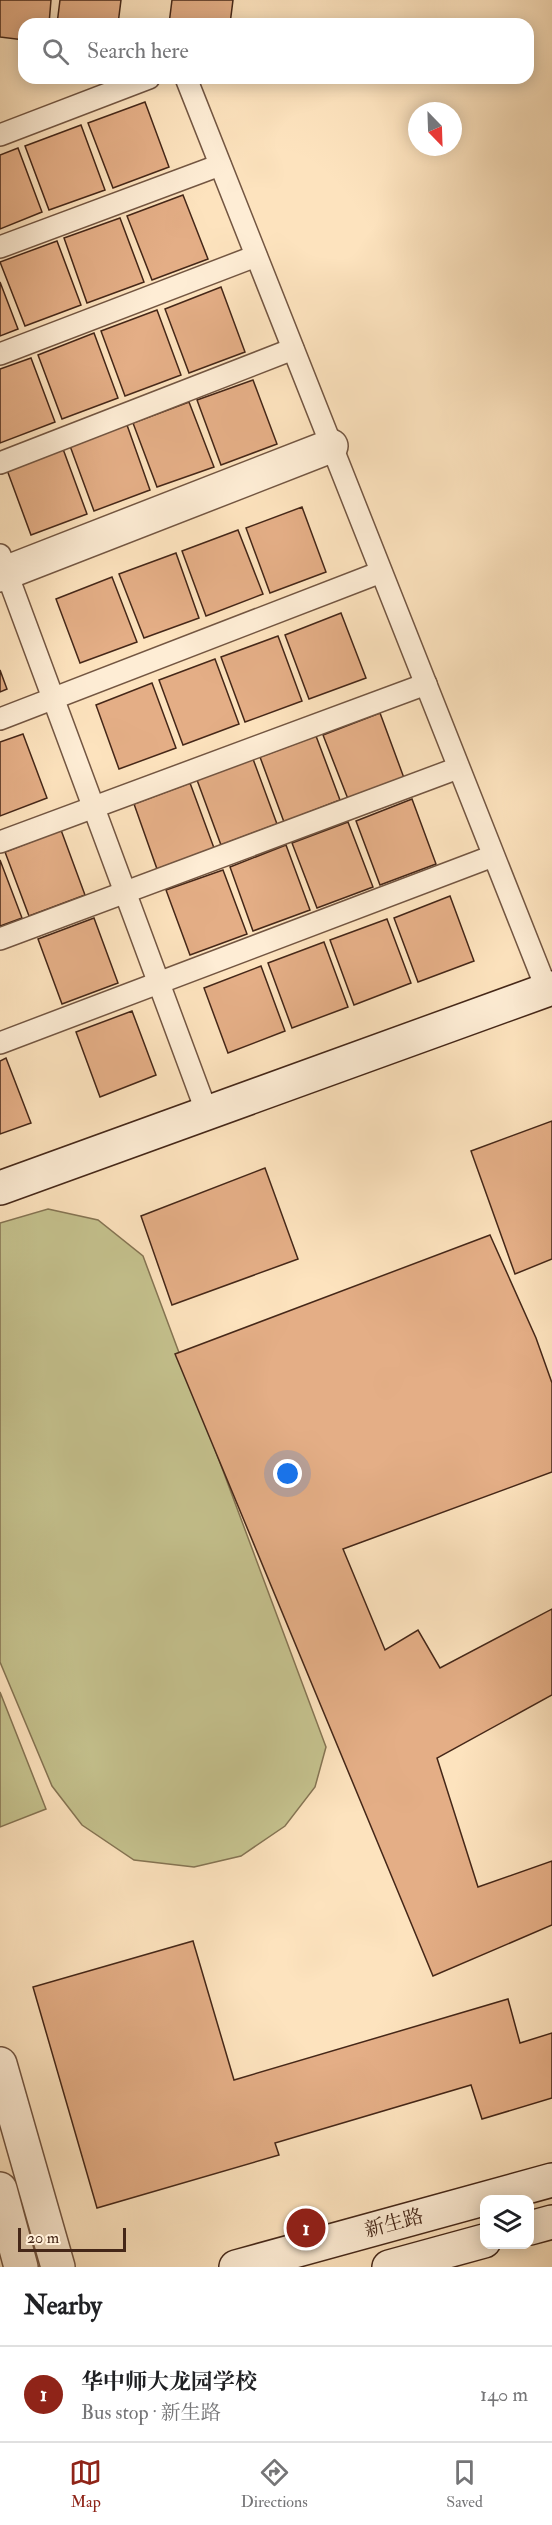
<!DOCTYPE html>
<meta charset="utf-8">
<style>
body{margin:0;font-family:"IM FELL Double Pica","Noto Serif SC",serif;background:#f2f2f2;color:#202124}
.controls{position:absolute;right:18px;bottom:18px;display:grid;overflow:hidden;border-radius:12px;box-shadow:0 3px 15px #0003}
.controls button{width:54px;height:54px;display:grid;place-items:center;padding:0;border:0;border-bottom:2px solid #e0e0e0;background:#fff;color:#202124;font:30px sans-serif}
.compass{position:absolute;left:408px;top:102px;width:54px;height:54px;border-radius:50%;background:#fff;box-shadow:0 3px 15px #0003;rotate:157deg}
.scale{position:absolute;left:18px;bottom:15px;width:108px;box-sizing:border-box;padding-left:6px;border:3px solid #452718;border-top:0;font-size:16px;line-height:21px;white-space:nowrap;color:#452718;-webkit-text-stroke:4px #feedd5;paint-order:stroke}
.you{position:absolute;left:288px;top:1474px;width:21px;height:21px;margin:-15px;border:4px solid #fff;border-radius:50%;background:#1a73e8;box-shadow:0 0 0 9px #1a73e833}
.badge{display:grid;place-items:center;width:39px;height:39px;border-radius:50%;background:#8f2418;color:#fff;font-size:20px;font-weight:700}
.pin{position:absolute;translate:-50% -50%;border:3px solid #fff;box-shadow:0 2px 6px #0006}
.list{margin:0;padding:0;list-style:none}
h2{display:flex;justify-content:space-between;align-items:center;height:78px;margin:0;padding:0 24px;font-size:26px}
h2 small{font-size:20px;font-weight:400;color:#757577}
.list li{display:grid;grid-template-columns:39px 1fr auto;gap:18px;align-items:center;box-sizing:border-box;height:96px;padding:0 24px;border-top:2px solid #e0e0e0}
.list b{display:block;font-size:22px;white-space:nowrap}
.list p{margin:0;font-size:20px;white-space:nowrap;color:#757577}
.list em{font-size:20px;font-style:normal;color:#757577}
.icon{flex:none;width:33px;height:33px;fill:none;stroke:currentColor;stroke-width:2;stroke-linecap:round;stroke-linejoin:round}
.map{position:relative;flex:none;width:552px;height:2267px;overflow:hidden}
.search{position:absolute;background:#fff;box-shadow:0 3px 15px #0003;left:18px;right:18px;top:18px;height:66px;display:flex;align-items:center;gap:15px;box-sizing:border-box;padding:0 21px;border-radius:18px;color:#757577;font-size:22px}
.sheet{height:174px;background:#fff}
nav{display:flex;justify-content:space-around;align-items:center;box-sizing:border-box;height:84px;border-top:2px solid #e0e0e0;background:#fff;font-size:16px;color:#757577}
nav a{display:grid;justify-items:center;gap:3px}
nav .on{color:#8f2418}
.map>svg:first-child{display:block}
</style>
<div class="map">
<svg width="552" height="2267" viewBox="0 0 552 2267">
<rect width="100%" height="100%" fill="#fde3be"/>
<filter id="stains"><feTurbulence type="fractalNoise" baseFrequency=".00333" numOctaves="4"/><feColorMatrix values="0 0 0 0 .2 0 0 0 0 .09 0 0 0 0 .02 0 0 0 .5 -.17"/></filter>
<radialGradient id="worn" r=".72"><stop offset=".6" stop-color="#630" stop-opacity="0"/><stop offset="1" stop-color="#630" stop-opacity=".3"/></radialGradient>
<!-- green -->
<g fill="#c5c28e" stroke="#857453" stroke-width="1.5">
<path d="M48,1209l50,11 45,36 183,491 -11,40 -30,39 -44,30 -47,11 -60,-7 -52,-35 -30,-39 -52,-124v-439z"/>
<path d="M0,1692l46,117 -46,18z"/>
</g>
<!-- building -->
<g fill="#e4ae86" stroke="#452718" stroke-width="1.5">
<path d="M0,0h51l-2,24h-25v16l-24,-3z"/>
<path d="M60,0h61l-3,24h-61z"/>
<path d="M172,0h61l-3,24h-61z"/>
<path d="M145,102l24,65 -56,21 -25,-65z"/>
<path d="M81,125l24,65 -56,20 -24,-64z"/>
<path d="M18,148l24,64 -42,17v-74z"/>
<path d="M183,195l25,64 -56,21 -25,-64z"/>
<path d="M120,218l24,64 -57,21 -23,-65z"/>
<path d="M57,241l24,64 -56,21 -25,-64z"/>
<path d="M0,282l18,47 -18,7z"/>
<path d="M221,287l24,65 -56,21 -24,-64z"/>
<path d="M157,310l24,65 -56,21 -24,-65z"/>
<path d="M94,333l24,65 -56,21 -24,-64z"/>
<path d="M31,358l24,64 -55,21v-74z"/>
<path d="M253,380l24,64 -56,21 -24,-65z"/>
<path d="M189,402l25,65 -57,20 -24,-64z"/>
<path d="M127,425l23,65 -56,21 -24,-65z"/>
<path d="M63,449l24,65 -56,21 -24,-65z"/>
<path d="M302,507l24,65 -56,21 -24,-65z"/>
<path d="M238,530l25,64 -57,22 -24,-65z"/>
<path d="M176,553l23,65 -55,20 -25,-64z"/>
<path d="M112,577l25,65 -57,21 -24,-64z"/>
<path d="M341,613l25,65 -57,21 -24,-64z"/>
<path d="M278,636l24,65 -57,21 -24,-65z"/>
<path d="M215,659l24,65 -56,21 -24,-65z"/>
<path d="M0,670l7,19 -7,3z"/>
<path d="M152,683l24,65 -57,21 -23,-64z"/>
<path d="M380,713l24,65 -56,21 -25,-64z"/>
<path d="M23,734l24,64 -47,18v-74z"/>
<path d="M316,736l24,64 -56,22 -24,-65z"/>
<path d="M253,759l24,65 -56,21 -24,-65z"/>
<path d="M190,783l24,65 -57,21 -23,-65z"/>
<path d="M412,799l24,65 -56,21 -24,-64z"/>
<path d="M348,822l25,65 -56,21 -25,-65z"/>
<path d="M61,830l24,65 -56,21 -24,-64z"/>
<path d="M286,845l24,65 -57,21 -23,-64z"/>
<path d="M0,860l22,58 -22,8z"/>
<path d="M223,870l24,64 -57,21 -24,-65z"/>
<path d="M450,896l24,65 -56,21 -24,-64z"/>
<path d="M94,918l24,65 -56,21 -24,-65z"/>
<path d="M387,919l24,64 -57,22 -24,-65z"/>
<path d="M324,942l24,65 -56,21 -24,-65z"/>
<path d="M261,966l24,65 -57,22 -24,-65z"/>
<path d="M132,1011l24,64 -56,22 -24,-65z"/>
<path d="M6,1058l25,65 -31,11v-73z"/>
<path d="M552,1121v138l-37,15 -44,-123z"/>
<path d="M265,1168l33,91 -126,46 -31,-89z"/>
<path d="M490,1235l46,103 16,45v89l-209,77 42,101 33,-20 22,38 112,-59v86l-115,63 41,129 74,-26v64l-119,51 -258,-622z"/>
<path d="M193,1941l41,139 274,-81 12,44 32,-10v65l-70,21 -11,-34 -196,58 4,12 -182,53 -64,-221z"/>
</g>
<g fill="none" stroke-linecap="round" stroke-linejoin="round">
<defs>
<g id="lane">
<path d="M186,78l361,912"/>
<path d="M0,135l149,-57"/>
<path d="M0,247l220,-82"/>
<path d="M0,354l256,-98"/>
<path d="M0,463l293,-114"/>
<path d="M0,555l207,558"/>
<path d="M0,719l381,-147"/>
<path d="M0,842l426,-158"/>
<path d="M0,939l458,-171"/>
<path d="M0,1043l493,-187"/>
</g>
<g id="street">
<path d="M0,575l331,-129"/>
<path d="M0,2064l58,203"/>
<path d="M0,2189l21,78"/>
</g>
<g id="secondary">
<path d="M0,1188l552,-200"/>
<path d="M530,2228l22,-6"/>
<path d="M236,2267l316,-87"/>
<path d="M389,2267l95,-26"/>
</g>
</defs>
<!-- lane casing -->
<use href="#lane" stroke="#735642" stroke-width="24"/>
<!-- street casing -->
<use href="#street" stroke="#735642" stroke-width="36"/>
<!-- secondary casing -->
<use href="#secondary" stroke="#452718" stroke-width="36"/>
<!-- lane -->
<use href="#lane" stroke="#feedd5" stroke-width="21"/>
<!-- street -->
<use href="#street" stroke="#feedd5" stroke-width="33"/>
<!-- secondary -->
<use href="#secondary" stroke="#feedd5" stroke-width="33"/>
</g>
<g text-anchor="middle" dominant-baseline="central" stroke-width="6" stroke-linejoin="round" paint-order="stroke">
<!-- street labels -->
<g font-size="20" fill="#452718" stroke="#feedd5">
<text transform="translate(394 2223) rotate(-15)">新生路</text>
</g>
</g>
<rect width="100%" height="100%" filter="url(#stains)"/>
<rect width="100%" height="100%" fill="url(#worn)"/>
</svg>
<div class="controls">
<button><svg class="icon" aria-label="layers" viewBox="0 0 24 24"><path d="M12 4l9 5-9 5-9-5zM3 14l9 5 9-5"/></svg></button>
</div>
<svg class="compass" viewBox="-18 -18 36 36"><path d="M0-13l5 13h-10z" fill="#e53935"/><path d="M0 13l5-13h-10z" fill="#757577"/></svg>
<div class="scale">20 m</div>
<div class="you"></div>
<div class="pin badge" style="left:306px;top:2228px">1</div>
<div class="search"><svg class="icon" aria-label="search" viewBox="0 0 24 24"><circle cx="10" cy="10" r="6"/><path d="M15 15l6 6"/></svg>Search here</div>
</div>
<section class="sheet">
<h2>Nearby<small></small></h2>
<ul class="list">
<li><span class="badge">1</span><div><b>华中师大龙园学校</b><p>Bus stop · 新生路</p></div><em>140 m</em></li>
</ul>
</section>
<nav>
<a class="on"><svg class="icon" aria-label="map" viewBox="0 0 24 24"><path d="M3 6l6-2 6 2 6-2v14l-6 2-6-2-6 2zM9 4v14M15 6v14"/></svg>Map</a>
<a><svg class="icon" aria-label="directions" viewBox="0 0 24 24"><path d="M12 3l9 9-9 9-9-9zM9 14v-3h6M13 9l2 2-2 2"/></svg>Directions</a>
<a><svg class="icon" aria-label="saved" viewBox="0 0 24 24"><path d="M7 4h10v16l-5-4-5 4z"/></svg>Saved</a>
</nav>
